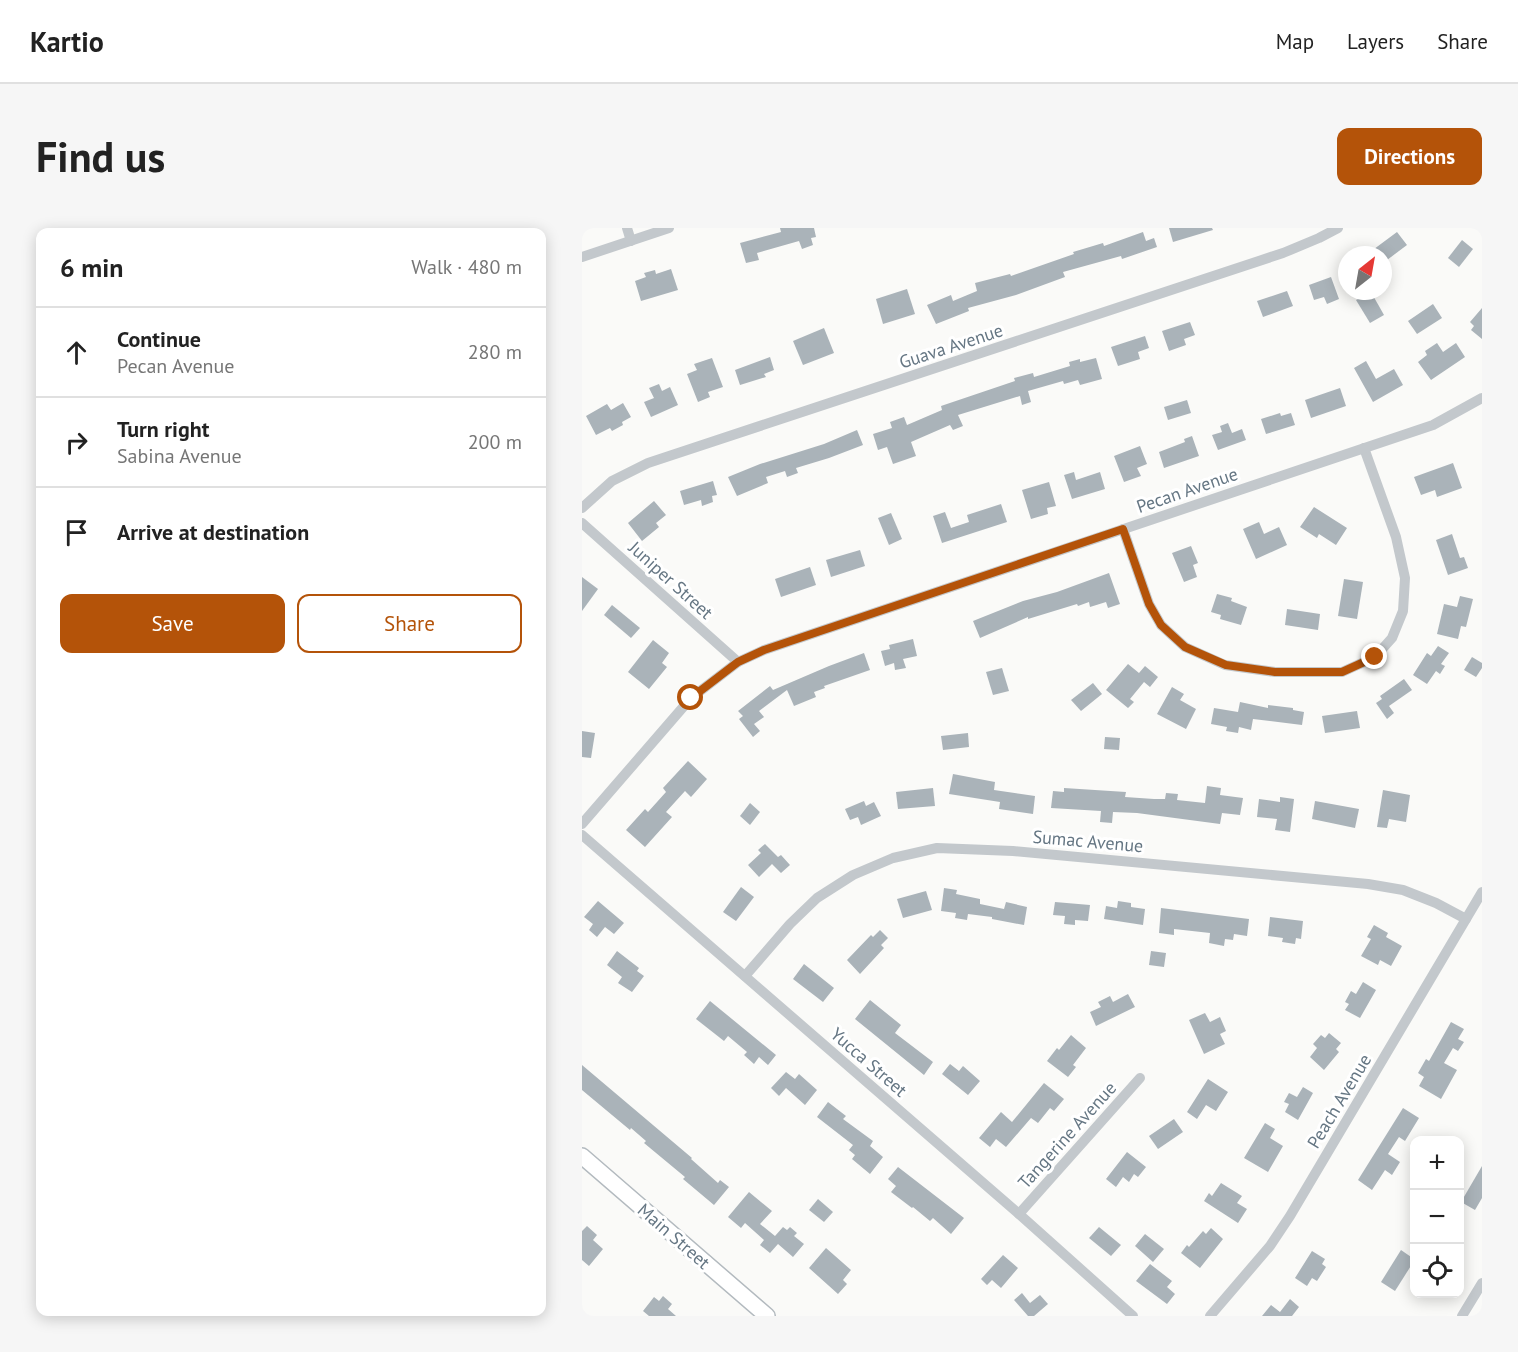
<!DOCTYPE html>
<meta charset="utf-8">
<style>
body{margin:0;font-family:"PT Sans",sans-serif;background:#f6f6f6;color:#222}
.controls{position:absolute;right:18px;bottom:18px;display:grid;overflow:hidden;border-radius:12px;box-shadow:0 3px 15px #0003}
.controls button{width:54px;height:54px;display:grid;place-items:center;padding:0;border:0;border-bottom:2px solid #e0e0e0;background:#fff;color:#222;font:30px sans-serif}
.compass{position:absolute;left:756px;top:18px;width:54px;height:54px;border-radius:50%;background:#fff;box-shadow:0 3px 15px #0003;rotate:31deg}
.stop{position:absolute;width:18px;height:18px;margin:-14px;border:4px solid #b45309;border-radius:50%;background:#fff}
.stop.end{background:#b45309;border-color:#fff;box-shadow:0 2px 6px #0008}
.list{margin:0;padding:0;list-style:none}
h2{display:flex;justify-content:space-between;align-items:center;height:78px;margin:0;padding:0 24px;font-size:26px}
h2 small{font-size:20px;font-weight:400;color:#767676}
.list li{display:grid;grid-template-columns:39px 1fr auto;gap:18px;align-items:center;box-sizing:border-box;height:90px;padding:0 24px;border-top:2px solid #e0e0e0}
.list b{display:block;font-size:22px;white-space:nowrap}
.list p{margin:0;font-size:20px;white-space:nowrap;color:#767676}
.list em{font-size:20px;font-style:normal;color:#767676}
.actions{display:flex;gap:12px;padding:18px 24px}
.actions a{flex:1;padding:14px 0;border:2px solid #b45309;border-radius:12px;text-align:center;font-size:21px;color:#b45309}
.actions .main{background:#b45309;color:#fff}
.icon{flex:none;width:33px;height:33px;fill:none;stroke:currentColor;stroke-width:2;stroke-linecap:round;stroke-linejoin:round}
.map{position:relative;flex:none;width:900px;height:1088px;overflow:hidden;border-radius:12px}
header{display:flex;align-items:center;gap:36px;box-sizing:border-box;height:84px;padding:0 30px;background:#fff;border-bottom:2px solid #e0e0e0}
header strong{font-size:28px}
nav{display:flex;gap:33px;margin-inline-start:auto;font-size:21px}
.intro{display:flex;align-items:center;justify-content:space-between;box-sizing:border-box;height:144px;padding:0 36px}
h1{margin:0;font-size:42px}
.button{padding:15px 27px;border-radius:12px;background:#b45309;color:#fff;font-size:21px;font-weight:700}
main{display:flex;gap:36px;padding:0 36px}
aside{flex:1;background:#fff;border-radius:12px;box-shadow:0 3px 15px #0003}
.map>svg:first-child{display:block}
</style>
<header>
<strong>Kartio</strong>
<nav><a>Map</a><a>Layers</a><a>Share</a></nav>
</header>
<div class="intro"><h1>Find us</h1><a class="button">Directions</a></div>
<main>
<aside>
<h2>6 min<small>Walk · 480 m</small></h2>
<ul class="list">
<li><svg class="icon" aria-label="ahead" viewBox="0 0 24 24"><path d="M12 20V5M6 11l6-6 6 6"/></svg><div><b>Continue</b><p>Pecan Avenue</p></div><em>280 m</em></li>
<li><svg class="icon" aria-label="right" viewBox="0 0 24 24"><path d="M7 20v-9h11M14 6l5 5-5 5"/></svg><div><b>Turn right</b><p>Sabina Avenue</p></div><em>200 m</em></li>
<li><svg class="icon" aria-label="arrive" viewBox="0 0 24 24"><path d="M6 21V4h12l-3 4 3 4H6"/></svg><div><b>Arrive at destination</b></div></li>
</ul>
<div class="actions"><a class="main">Save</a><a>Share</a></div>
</aside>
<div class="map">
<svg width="900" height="1088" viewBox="0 0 900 1088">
<rect width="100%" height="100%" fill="#fafaf8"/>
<!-- building -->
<g fill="#aab3b9">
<path d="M198,0h34l2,9 -5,1 2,7 -11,4 -3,-8 -42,12 2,7 -13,3 -6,-20 41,-11z"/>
<path d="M587,0h43l1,2 -40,12z"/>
<path d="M561,4l3,9 8,-3 3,9 -35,12 -1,-3 -58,16 2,5 -49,18 -48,13 1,3 -33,13 -9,-19 24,-10 2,6 24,-10 -2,-8 35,-9 1,2 63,-22 -1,-2 30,-9 1,3z"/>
<path d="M815,4l10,13 -24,18v-8h-17z"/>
<path d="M880,12l11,9 -14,18 -11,-9z"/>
<path d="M89,41l7,21 -37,11 -6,-20 11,-4 -2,-4 11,-3 1,4z"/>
<path d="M749,49l8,22 -12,5 -3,-7 -10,3 -5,-15z"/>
<path d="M325,61l8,25 -32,10 -7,-25z"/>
<path d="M705,63l6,15 -30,11 -6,-16z"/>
<path d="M789,64l13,23 -14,8 -14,-23z"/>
<path d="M851,76l9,14 -25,16 -9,-13z"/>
<path d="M900,80v31l-11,-9 3,-4 -4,-4z"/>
<path d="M608,94l5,13 -11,4 2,6 -17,6 -7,-20z"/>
<path d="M242,100l10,25 -31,12 -10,-24z"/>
<path d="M563,108l4,12 -11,4 2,7 -22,7 -7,-19z"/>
<path d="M855,115l6,9 13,-9 9,14 -34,23 -13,-18 9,-7 -2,-4z"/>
<path d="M188,129l4,13 -10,4 2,3 -26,8 -5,-15z"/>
<path d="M130,130l11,29 -15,5 2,5 -12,5 -11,-28 10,-4 -3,-6z"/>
<path d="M514,130l6,21 -22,6 -2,-5 -14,4 -1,-3 -35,10 3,11 -9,3 -2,-9 -62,19 5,11 -10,4 -3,-5 -39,17 5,14 -23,8 -6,-17 -9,3 -5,-16 19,-6 -2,-6 14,-5 3,8 35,-15 -1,-4 74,-25 -1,-3 19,-5 1,4 36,-11 -1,-4 11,-3v3z"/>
<path d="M784,133l10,18 18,-10 9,16 -30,17 -19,-34z"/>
<path d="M77,156l3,7 8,-4 8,18 -27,12 -7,-15 10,-4 -5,-10z"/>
<path d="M758,160l6,18 -35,12 -6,-18z"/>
<path d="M605,172l4,13 -23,7 -4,-13z"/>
<path d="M41,175l8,14 -9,5 1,3 -11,6 -2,-3 -14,7 -10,-19 21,-12 4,6z"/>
<path d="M698,185l1,3 10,-3 4,12 -29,9 -5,-15z"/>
<path d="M646,195l4,10 10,-4 4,11 -28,10 -6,-15 10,-3 -2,-6z"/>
<path d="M275,202l6,15 -34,13 -33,10 2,5 -11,4 -2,-6 -19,6 2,6 -31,13 -9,-19 32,-13 64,-20z"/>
<path d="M610,208l7,20 -35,12 -5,-16 26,-10 -1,-3z"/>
<path d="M558,218l7,18 -10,4 4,8 -17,6 -10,-26z"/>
<path d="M871,235l9,25 -25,9 -2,-7 -14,5 -7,-18z"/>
<path d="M492,244l2,8 24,-8 5,17 -33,10 -8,-24z"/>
<path d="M131,253l4,14 -5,1 1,6 -11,4 -1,-6 -17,5 -4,-14z"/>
<path d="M467,254l7,24 -9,2 1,6 -17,5 -9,-29z"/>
<path d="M72,273l12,14 -10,8 3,4 -17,14 -14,-18z"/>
<path d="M419,276l6,18 -65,21 -9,-27 12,-4 6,16 18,-6 -2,-7z"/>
<path d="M732,279l33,21 -11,17 -17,-11 -2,4 -17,-11z"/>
<path d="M309,285l11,26 -13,6 -11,-27z"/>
<path d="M677,294l5,12 15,-7 8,18 -31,14 -13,-30z"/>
<path d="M870,306l8,24 4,-1 4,11 -20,7 -12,-35z"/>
<path d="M609,318l7,17 -5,2 4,12 -13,5 -12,-29z"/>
<path d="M278,322l5,16 -34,11 -5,-17z"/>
<path d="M228,339l6,18 -35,12 -6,-18z"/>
<path d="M527,345l11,31 -12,4 -2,-6 -16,5 -1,-5 -11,4 -1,-2 -49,15v-2l-48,21 -7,-17 50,-20 34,-9z"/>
<path d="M0,349l16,12 -16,22z"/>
<path d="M762,351l19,3 -6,37 -19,-3z"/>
<path d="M635,366l15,4 -1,3 16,6 -6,18 -21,-6 1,-4 -10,-3z"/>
<path d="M878,368l13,3 -7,28 -5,-1 -3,13 -21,-5 7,-30 13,3z"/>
<path d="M30,377l28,23 -9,10 -27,-23z"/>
<path d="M705,381l33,5 -2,16 -33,-5z"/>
<path d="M331,411l4,17 -14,3 3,9 -11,2 -1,-7 -9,3 -4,-15 9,-2 -1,-4z"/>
<path d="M71,412l16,13 -7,10 5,4 -18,22 -21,-17z"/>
<path d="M856,418l11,7 -8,11 4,2 -5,8 -4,-3 -9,13 -14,-9 14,-22 4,3z"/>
<path d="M282,425l6,17 -46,16 1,2 -11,4 2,5 -22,9 -7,-16 -28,21 5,6 -10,7 6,7 -7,6 -14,-18 4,-3 -5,-5 32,-25 3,4 56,-24z"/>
<path d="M890,429l10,6v5l-6,9 -12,-7z"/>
<path d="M546,436l11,9 6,-7 13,11 -8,10 -6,-5 -14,17 4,3 -6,6 -22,-18z"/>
<path d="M420,440l7,23 -16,4 -7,-23z"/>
<path d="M822,451l8,11 -23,16 5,7 -7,6 -11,-16 6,-4 -2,-3z"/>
<path d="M511,455l9,11 -21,17 -10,-11z"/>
<path d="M590,459l12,7 -4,6 16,9 -10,20 -29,-15z"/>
<path d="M658,474l28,6v-3l25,3v2l11,2 -2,13 -49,-6 -2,11 -12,-3 -1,6 -12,-2 1,-4 -16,-3 3,-16 24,4z"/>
<path d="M775,483l3,17 -35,5 -3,-17z"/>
<path d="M0,503l13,2 -4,25 -9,-1z"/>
<path d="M386,505l1,14 -26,3 -2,-14z"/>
<path d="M523,509l15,1 -1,12 -15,-1z"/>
<path d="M106,533l19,18 -16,18 -6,-6 -19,21 6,5 -27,30 -19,-17 19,-21 3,3 18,-20 -3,-4z"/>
<path d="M371,546l42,8 -1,8 41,6 -2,18 -34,-5 1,-7 -51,-8z"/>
<path d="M625,558l14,2 -1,7 23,3 -3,17 -18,-2 -2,11 -83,-11 -24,-1 -1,11 -12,-1 1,-11 -50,-3 2,-17 11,1v-4l62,4 -1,5 29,2h11l1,-6 12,1 -1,6 28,3z"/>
<path d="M351,560l2,18 -37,3 -2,-17z"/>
<path d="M801,562l27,5 -4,27 -17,-3 -2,9 -10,-1z"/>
<path d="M698,569l14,2 -4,33 -15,-2 2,-11 -20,-2 2,-18 21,3z"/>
<path d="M282,573l2,5 8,-4 7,14 -20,9 -3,-8 -8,3 -5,-11z"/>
<path d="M733,573l44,8 -4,19 -43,-9z"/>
<path d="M168,575l10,9 -10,13 -10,-9z"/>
<path d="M183,616l13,13 3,-2 9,10 -9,8 -9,-9 -13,13 -11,-12 13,-12 -3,-3z"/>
<path d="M159,659l13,10 -18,24 -13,-9z"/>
<path d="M362,660l13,2 -1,4 24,5v5l24,5 2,-7 21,5 -3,18 -32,-6v-2l-24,-3 -1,6 -12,-2 1,-5 -15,-2z"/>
<path d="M344,663l6,19 -29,8 -6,-19z"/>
<path d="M16,673l26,22 -10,11 -9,-7 -8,10 -8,-7 4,-6 -9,-7z"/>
<path d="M536,673l13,2v4l14,2 -2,16 -39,-6 2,-13 11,2z"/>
<path d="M473,674l35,3 -2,16 -13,-1v5l-11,-1 1,-8 -12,-1z"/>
<path d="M579,680l88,11 -2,17 -13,-2 -1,6 -8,-1 -1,7 -15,-3 1,-10 -36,-4v6l-15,-2z"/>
<path d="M688,689l33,4 -2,18 -5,-1 -1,6 -13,-2 1,-4 -15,-2z"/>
<path d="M792,697l14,8 -2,4 16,9 -11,20 -11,-6 -2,5 -17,-9 10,-17 -4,-2z"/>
<path d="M298,702l8,8 -7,7 3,3 -24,26 -13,-14 24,-25 2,2z"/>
<path d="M35,723l22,17 -2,3 7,5 -12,16 -14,-9 4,-6 -15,-12z"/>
<path d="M569,723l15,2 -2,14 -15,-2z"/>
<path d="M222,736l30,24 -11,14 -30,-23z"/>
<path d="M781,754l13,8 -16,28 -15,-8 4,-6 -4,-2 6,-11 5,3z"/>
<path d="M546,766l7,13 -39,19 -6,-14 11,-5 -3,-5 12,-6 3,6z"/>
<path d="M288,772l31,25 -6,8 38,29 -9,13 -69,-56z"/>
<path d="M128,773l66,54 -8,10 -9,-8 -5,7 -10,-9 3,-3 -19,-16 -4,5 -28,-22z"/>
<path d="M623,785l5,9 10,-5 6,14 -6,3 5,10 -21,10 -15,-34z"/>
<path d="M869,794l13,7 -6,10 6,3 -6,9 -5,-3 -9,15 13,7 -16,29 -22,-13 5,-9 -6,-4 8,-14 3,2z"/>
<path d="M747,805l12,10 -5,6 3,3 -15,18 -14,-13 7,-9 -4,-4 8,-9 4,3z"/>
<path d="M489,807l15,13 -13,17 3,2 -8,10 -21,-16 10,-13 2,2z"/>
<path d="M368,836l9,7 4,-5 17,15 -12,14 -26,-21z"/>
<path d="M0,837l110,93 -1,1 27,24 2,-3 9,7 -15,18 -31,-26 2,-2 -41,-34 2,-2 -15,-13 -1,2 -48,-40z"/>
<path d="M204,844l9,7 4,-5 18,16 -12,15 -19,-17 -7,8 -8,-8z"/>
<path d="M626,851l20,13 -12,19 -10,-6 -9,14 -10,-7z"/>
<path d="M462,855l20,16 -10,12 -4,-3 -12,15 -7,-5 -25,29 -10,-8 -6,8 -11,-9 22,-26 11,10z"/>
<path d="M721,859l10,6 -15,27 -13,-8 4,-8 -5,-2 5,-9 8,4z"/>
<path d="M246,874l18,14 -3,3 30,22 -3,5 13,11 -13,17 -18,-15 3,-4 -6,-5 4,-5 -36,-28z"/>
<path d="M821,880l16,10 -14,23 -6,-4 -11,17 12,8 -8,13 -7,-5 -13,20 -14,-10z"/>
<path d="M592,891l9,13 -25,17 -9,-13z"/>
<path d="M683,895l10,6 -5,9 13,8 -15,26 -24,-14z"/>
<path d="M545,924l19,15 -8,10 -4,-3 -5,8 -6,-5 -7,10 -10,-8z"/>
<path d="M900,938v32l-7,12 -14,-8z"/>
<path d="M316,939l66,51 -13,16 -18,-16 -3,3 -17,-14 -1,1 -21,-16 5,-6 -8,-7z"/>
<path d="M639,955l21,13 -5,7 10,6 -9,14 -34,-22 5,-8 3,3z"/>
<path d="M167,964l23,19 -12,13 15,12 8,-9 4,3 3,-3 7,6 -3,3 10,8 -11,13 -15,-13 -8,9 -10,-8 4,-5 -19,-17 -4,5 -13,-11z"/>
<path d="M236,971l15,13 -9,10 -15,-12z"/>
<path d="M5,998l10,9 -4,5 10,9 -14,17 -7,-6v-29z"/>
<path d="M517,999l22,18 -10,11 -22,-18z"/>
<path d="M629,1000l12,11 -23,29 -19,-15 6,-8 2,2 14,-16 3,3z"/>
<path d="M563,1006l19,15 -11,13 -18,-16z"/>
<path d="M244,1020l25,22 -8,10 4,4 -9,10 -29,-26z"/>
<path d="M819,1022l13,9v2l-19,30 -14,-9z"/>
<path d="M730,1023l13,8 -3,5 4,3 -9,14 -5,-3 -5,8 -12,-8z"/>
<path d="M421,1027l15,13 -17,20 -9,-8 -5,5 -6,-6z"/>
<path d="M568,1036l22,17 -5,6 8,7 -8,10 -31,-23z"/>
<path d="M440,1065l8,10 10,-8 8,9 -14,12h-6l-14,-16z"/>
<path d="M81,1068l9,8 -4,5 8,7h-27l-6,-5 11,-14 5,4z"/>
<path d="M708,1071l9,8 -7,9h-30l9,-11 9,7z"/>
</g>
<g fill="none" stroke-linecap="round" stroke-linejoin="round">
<defs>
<path id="secondary" d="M0,928l185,160"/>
</defs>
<!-- secondary casing -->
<use href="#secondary" stroke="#b3babf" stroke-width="18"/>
<!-- minor -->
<g stroke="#c3c8cc" stroke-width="10">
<path d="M45,0l4,13"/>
<path d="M0,29l87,-29"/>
<path d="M0,280l30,-27 36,-18 635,-210 36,-15 19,-10"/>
<path d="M0,295l156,139"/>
<path d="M541,301l26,75 12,21 24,22 40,18 50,7h67l33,-15 17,-19 11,-27 2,-33 -9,-41 -32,-89"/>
<path d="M0,596l109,-126 47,-36 26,-12 669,-225 49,-27"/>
<path d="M0,607l437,379 114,102"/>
<path d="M163,748l45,-52 27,-26 36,-23 40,-17 44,-10 76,3 355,33 35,6 33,13 30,16"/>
<path d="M437,986l121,-136"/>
<path d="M628,1088l60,-70 20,-30 192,-324"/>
<path d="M880,1088l20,-33"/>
</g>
<!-- secondary -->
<use href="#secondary" stroke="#fff" stroke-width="15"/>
</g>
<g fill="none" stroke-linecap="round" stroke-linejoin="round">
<!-- route -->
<path stroke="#b45309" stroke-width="8" d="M109,470l47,-36 26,-12 359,-121 26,75 12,21 24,22 41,18 49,7h67l33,-15"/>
</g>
<g text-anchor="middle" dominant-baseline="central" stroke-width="6" stroke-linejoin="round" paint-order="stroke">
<!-- street labels -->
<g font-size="18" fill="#657683" stroke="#fff">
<text transform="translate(369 118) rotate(-18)">Guava Avenue</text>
<text transform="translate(605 262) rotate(-19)">Pecan Avenue</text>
<text transform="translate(89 352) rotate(42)">Juniper Street</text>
<text transform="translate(506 613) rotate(5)">Sumac Avenue</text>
<text transform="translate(287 834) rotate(41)">Yucca Street</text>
<text transform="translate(757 873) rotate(-59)">Peach Avenue</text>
<text transform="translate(485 907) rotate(-48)">Tangerine Avenue</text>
<text transform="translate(92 1008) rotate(41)">Main Street</text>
</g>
</g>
</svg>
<div class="controls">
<button>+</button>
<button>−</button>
<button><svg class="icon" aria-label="locate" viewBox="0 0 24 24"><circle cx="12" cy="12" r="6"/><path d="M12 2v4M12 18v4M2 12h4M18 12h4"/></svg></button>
</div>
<svg class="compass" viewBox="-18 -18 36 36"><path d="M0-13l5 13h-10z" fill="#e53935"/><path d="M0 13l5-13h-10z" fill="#767676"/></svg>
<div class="stop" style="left:109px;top:470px"></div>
<div class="stop end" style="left:793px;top:429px"></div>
</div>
</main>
